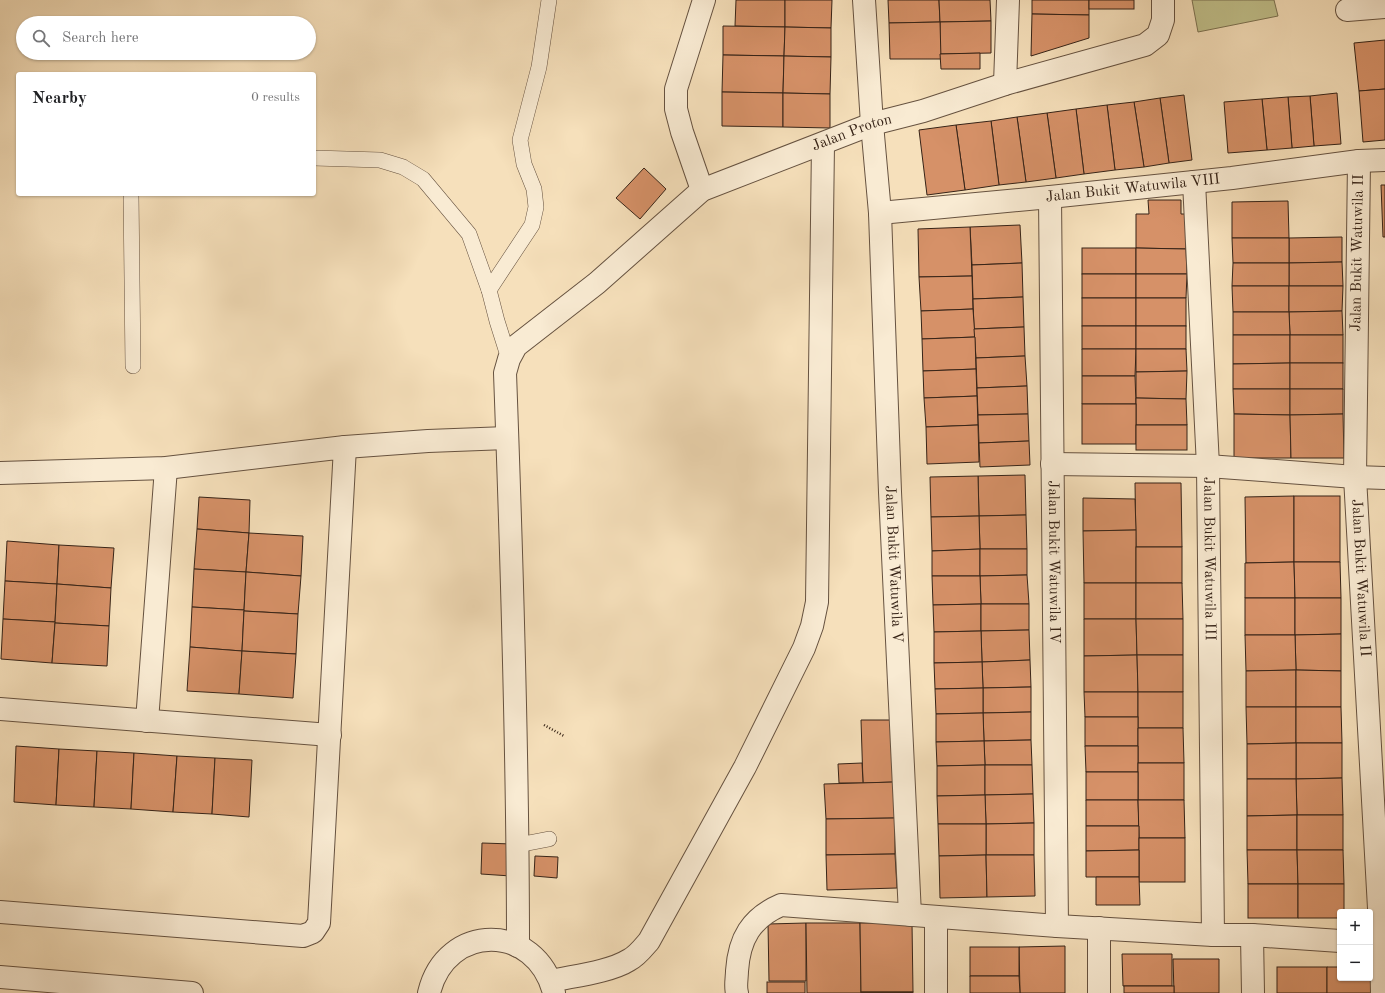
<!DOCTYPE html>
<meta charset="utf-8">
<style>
body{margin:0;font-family:"Old Standard TT",serif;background:#f2f2f2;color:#202124}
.controls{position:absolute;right:12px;bottom:12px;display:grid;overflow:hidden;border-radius:4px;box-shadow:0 1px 3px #0004}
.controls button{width:36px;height:36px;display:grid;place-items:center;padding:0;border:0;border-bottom:1px solid #e0e0e0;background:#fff;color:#202124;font:20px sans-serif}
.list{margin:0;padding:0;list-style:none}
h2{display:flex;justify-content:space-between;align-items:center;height:52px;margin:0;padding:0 16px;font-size:17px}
h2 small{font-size:13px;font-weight:400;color:#757577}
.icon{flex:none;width:22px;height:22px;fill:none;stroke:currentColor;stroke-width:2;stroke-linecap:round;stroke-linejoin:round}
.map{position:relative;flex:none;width:1385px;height:993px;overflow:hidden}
.search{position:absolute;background:#fff;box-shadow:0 1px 3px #0004;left:16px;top:16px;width:300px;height:44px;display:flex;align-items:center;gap:10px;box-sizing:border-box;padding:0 14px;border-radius:22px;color:#757577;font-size:15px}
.panel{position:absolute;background:#fff;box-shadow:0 1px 3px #0004;left:16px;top:72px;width:300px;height:124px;border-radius:4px}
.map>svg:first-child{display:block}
</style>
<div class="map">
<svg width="1385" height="993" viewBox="0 0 1385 993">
<rect width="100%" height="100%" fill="#f6e0bb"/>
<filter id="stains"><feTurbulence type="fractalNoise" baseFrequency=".005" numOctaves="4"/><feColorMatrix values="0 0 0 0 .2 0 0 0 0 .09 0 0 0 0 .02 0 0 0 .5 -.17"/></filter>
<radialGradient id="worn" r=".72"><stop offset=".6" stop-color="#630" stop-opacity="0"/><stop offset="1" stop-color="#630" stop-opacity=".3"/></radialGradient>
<!-- green -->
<path fill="#c1c18c" stroke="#7c7252" d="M1192,0h82l4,16 -80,16z"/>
<!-- building -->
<g fill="#d69168" stroke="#362317">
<path d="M736,0h49v27l-50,-1z"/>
<path d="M785,0h47l-1,28 -46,-1z"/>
<path d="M888,0h51l1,22 -51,1z"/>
<path d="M939,0h51l1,21 -51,1z"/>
<path d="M1032,0h57v15l-57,-1z"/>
<rect x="1089" y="0" width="45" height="9"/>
<path d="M1032,14l57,1v23l-58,18z"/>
<path d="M991,21v32l-51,1v-32z"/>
<path d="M940,22l1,37h-51l-1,-36z"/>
<path d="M723,26l62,1 -1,29 -61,-1z"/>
<path d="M785,27l46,1v29l-47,-1z"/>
<path d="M1385,40v49l-26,2 -5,-48z"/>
<path d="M980,53v16h-39l-1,-15z"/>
<path d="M723,55l61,1 -1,37 -61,-1z"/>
<path d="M784,56l47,1 -1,37 -47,-1z"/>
<path d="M1385,89v51l-22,2 -4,-51z"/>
<path d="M722,92l61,1v34l-61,-1z"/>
<path d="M783,93l47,1v34l-47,-1z"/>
<path d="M1337,93l4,51 -27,2 -4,-50z"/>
<path d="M1184,95l8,65 -23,3 -9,-65z"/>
<path d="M1310,96l4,50 -22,2 -4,-51z"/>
<path d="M1288,97l4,51 -25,2 -5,-51z"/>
<path d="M1160,98l9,65 -25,4 -10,-65z"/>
<path d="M1262,99l5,51 -39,3 -4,-51z"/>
<path d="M1134,102l10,65 -29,3 -8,-65z"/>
<path d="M1107,105l8,65 -31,4 -8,-65z"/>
<path d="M1076,109l8,65 -28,4 -9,-65z"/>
<path d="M1047,113l9,65 -30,4 -9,-65z"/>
<path d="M1017,117l9,65 -27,3 -8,-64z"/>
<path d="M991,121l8,64 -34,5 -9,-65z"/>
<path d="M956,125l9,65 -38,5 -8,-65z"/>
<path d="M644,168l22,21 -26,30 -24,-21z"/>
<path d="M1381,185h4v52h-2z"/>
<path d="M1148,200h33v14h5v35l-50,-1v-34h13z"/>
<path d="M1288,201l1,37h-57v-36z"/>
<path d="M1020,225l2,38 -50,2 -2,-38z"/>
<path d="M970,227l2,49 -53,1 -1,-48z"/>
<path d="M1342,237v25l-53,1v-25z"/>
<path d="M1232,238h57v25h-56z"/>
<rect x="1082" y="248" width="54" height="26"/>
<path d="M1136,248l50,1 1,25h-51z"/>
<path d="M1342,262l1,24h-54v-23z"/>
<path d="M1022,263l1,34 -50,2 -1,-34z"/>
<path d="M1233,263h56v23h-57z"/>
<rect x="1082" y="274" width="54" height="24"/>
<path d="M1136,274h51l-1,24h-50z"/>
<path d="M972,276l1,33 -52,2 -2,-34z"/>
<path d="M1232,286h57v26h-56z"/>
<path d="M1289,286h54l-1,25 -53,1z"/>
<path d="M1023,297l1,30 -50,2 -1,-30z"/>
<rect x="1082" y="298" width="54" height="28"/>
<rect x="1136" y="298" width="50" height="28"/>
<path d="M973,309l2,28 -53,2 -1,-28z"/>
<path d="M1342,311l1,24h-53l-1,-23z"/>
<path d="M1233,312h56l1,23h-57z"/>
<rect x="1082" y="326" width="54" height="23"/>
<rect x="1136" y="326" width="50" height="23"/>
<path d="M1024,327l1,29 -49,2 -2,-29z"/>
<path d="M1233,335h57v28l-57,1z"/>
<rect x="1290" y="335" width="53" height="28"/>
<path d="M975,337l1,32 -53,2 -1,-32z"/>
<path d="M1082,349h54l-1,27h-53z"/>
<path d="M1136,349h50l1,22 -51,1z"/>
<path d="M1025,356l2,30 -50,2 -1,-30z"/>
<path d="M1290,363v26h-57v-25z"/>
<rect x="1290" y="363" width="53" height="26"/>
<path d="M976,369l1,27 -53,2 -1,-27z"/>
<path d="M1187,371l-1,28 -50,-1v-26z"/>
<path d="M1082,376h53l1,28h-54z"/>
<path d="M1027,386l1,28 -50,1 -1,-27z"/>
<path d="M1233,389h57v26l-56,-1z"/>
<path d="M1290,389h53v25l-53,1z"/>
<path d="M977,396l1,29 -52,2 -2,-29z"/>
<path d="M1136,398l50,1 1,26h-51z"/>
<rect x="1082" y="404" width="54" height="40"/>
<path d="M1028,414l1,27 -50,2 -1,-28z"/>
<path d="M1234,414l56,1 1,43h-57z"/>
<path d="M1343,414l1,44h-53l-1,-43z"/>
<path d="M978,425l1,37 -52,2 -1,-37z"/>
<rect x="1136" y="425" width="51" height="25"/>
<path d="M1029,441l1,24 -50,2 -1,-24z"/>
<path d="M1025,475l1,40 -47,1 -1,-40z"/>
<path d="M978,476l1,40 -48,1 -1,-40z"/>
<path d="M1135,483h46l1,64h-46z"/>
<path d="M1294,496v66l-48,1 -1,-66z"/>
<rect x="1294" y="496" width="46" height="66"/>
<path d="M199,497l51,3 -1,33 -52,-4z"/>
<path d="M1083,498l52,1 1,31 -53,1z"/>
<path d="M1026,515l1,34h-47l-1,-33z"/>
<path d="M979,516l1,33 -48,2 -1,-34z"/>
<path d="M197,529l52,4 -3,39 -52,-3z"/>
<path d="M1136,530v53h-52l-1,-52z"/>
<path d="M249,533l54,3 -2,40 -55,-4z"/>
<path d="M7,541l52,4 -2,39 -52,-3z"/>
<path d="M59,545l55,3 -3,40 -54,-4z"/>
<rect x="1136" y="547" width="46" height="36"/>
<path d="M980,549v27h-48v-25z"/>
<path d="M980,549h47v26l-47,1z"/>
<path d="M1294,562l1,36h-50v-35z"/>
<path d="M1294,562h46l1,36h-46z"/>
<path d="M194,569l52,3 -2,38 -52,-3z"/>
<path d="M246,572l55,4 -3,38 -54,-3z"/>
<path d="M1027,575l2,29h-48l-1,-28z"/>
<path d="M932,576h48l1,28 -48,1z"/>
<path d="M5,581l52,3 -2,38 -52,-3z"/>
<rect x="1084" y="583" width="52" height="36"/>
<path d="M1136,583h46l1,36h-47z"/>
<path d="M57,584l54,4 -2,38 -54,-3z"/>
<rect x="1245" y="598" width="50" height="37"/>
<path d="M1295,598h46v36l-46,1z"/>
<path d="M981,604v27l-47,1 -1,-27z"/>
<path d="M981,604h48v26l-48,1z"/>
<path d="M192,607l52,3 -2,41 -52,-4z"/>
<path d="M244,611l54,3 -2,40 -54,-3z"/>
<path d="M3,619l52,3 -3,41 -51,-4z"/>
<path d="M1084,619h52l1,36 -53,1z"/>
<path d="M1136,619h47v36h-46z"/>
<path d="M55,623l54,3 -2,40 -55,-3z"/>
<path d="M1029,630l1,30 -48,2 -1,-31z"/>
<path d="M981,631l1,31 -48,1v-31z"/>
<path d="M1341,634v37l-45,-1 -1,-35z"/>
<path d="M1245,635h50l1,35 -50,1z"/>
<path d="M190,647l52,4 -3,43 -52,-3z"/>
<path d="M242,651l54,3 -3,44 -54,-4z"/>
<path d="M1137,655l1,37h-54v-36z"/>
<path d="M1137,655h46v37h-45z"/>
<path d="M1030,660l1,27 -48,1 -1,-26z"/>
<path d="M982,662l1,26 -48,1 -1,-26z"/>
<path d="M1296,670v37h-50v-36z"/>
<path d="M1296,670l45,1v36h-45z"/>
<path d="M1031,687v25l-48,1v-25z"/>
<path d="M983,688v25l-47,1 -1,-25z"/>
<path d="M1084,692h54v25h-53z"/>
<rect x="1138" y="692" width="45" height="36"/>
<path d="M1246,707h50v36l-49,1z"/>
<path d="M1296,707h45l1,36h-46z"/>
<path d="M1031,712v28l-47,1 -1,-28z"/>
<path d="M983,713l1,28 -48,1v-28z"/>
<rect x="1085" y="717" width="53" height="29"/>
<path d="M861,720h31l2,62 -31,1z"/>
<path d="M1138,728h45l1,35h-46z"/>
<path d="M1031,740l1,25h-47l-1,-24z"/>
<path d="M984,741l1,24 -48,1 -1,-24z"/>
<path d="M1296,743h46v35l-46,1z"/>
<path d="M1296,743v36h-49v-35z"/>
<path d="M16,746l43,3 -3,56 -42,-3z"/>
<path d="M1085,746h53v26h-52z"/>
<path d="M59,749l38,2 -3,56 -38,-2z"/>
<path d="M97,751l37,2 -3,56 -37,-2z"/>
<path d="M134,753l43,3 -4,56 -42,-3z"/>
<path d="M177,756l38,2 -3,56 -39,-2z"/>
<path d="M215,758l37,2 -3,57 -37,-3z"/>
<path d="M862,763l1,20h-24l-1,-19z"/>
<rect x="1138" y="763" width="46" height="37"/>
<path d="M985,765v30l-48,1v-30z"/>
<path d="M985,765h47l1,29 -48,1z"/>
<rect x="1086" y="772" width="52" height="28"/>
<path d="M1342,778l1,37h-46l-1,-36z"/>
<path d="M1247,779h49l1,36 -50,1z"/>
<path d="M894,782l1,36 -69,1 -2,-35z"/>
<path d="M1033,794l1,29 -48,1 -1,-29z"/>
<path d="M985,795l1,29h-48l-1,-28z"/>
<path d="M1086,800h52l1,26h-53z"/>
<path d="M1138,800h46l1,38h-46z"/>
<path d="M1297,815v35h-50v-34z"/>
<rect x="1297" y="815" width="46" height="35"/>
<path d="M895,818v36l-69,1v-36z"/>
<path d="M1034,823v32h-48v-31z"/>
<path d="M938,824h48v31l-47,1z"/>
<path d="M1086,826h53v24l-53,1z"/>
<rect x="1139" y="838" width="46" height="44"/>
<path d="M482,843l30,1 -1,32 -30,-2z"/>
<path d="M1139,850v27h-53v-26z"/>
<path d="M1247,850h50l1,34h-50z"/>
<path d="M1297,850h46l1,34h-46z"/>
<path d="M895,854l2,34 -70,2 -1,-35z"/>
<path d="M986,855l1,42 -47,1 -1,-42z"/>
<path d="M986,855h48l1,41 -48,1z"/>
<path d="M535,856l23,1 -1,21 -23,-2z"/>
<path d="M1096,877h43l1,28h-44z"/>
<rect x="1248" y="884" width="50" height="34"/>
<path d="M1298,884h46v28h-4v6h-42z"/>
<path d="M806,923v58h-37l-1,-57z"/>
<path d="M806,923h54l1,70h-54z"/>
<path d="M860,923h52l1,69h-52z"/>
<path d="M1065,946v47h-45l-1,-46z"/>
<rect x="970" y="947" width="49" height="29"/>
<path d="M1122,954h50v32h-49z"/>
<path d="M1173,959h46v34h-45z"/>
<rect x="1277" y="967" width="50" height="26"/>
<path d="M1327,967h13v11h30v-11h3v26h-46z"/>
<path d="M970,976h49l1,17h-50z"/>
<rect x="767" y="982" width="38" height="11"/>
<rect x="1124" y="986" width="50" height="7"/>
<rect x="861" y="992" width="52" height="1"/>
</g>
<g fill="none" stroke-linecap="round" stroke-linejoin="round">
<defs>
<g id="lane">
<path d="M314,158l66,2 23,7 20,12 46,55 20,56"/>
<path d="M131,194l2,172"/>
<path d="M509,359l-12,-38 -8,-31 43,-65 4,-18 -2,-18 -10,-25 -4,-24 19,-73 10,-67"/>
<path d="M518,845l31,-6"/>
</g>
<g id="street">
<path id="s1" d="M864,0l8,124 8,89 10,279 20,423"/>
<path d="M1347,10l38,-3"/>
<path d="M1005,84l3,-84"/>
<path id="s2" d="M1359,161l-4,316 26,467 1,49"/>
<path id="s3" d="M1194,182l14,284 5,469"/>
<path d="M702,190l-20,-58 -6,-23v-20l28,-89"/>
<path id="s4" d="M1050,197l7,729"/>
<path id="s5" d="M880,213l170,-16 182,-19 127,-17 26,-1"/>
<path d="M345,447l83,-6 79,-3"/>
<path d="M1052,464l156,2 147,11 30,1"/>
<path d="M0,473l166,-5 179,-21 -26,476 -6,9 -10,4 -303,-24"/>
<path d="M0,709l330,26"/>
<path d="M147,721l19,-253"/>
<path d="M936,917v76"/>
<path d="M1099,928v65"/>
<path d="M1252,935l1,58"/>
<path id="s6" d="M518,946c0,-191 -6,-382 -13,-573l4,-14 7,-13 81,-63 105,-93 170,-66 51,-13 82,-27 140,-39 13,-10 5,-15v-20"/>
<path d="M0,977l192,16"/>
<path d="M551,981c22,-5 59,-9 78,-21 8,-4 14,-12 20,-19l96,-174 59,-119 8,-22 5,-24 6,-458"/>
<path d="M429,993c17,-71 107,-71 125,0"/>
<path d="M737,993c-2,-7 0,-15 0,-22 2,-32 14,-53 44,-66l276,21 156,9h39l88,6"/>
</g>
</defs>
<!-- lane casing -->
<use href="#lane" stroke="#665240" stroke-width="16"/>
<!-- street casing -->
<use href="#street" stroke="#665240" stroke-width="24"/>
<!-- path -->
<path stroke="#362317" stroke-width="2.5" stroke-dasharray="1 2" stroke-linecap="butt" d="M544,725l20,11"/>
<!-- lane -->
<use href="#lane" stroke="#f9ebd3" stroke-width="15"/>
<!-- street -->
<use href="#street" stroke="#f9ebd3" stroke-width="22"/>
</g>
<g text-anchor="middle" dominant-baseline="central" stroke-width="4" stroke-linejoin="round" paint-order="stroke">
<!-- street labels -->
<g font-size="15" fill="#362317" stroke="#f9ebd3">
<text stroke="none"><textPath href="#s6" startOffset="1006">Jalan Proton</textPath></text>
<text stroke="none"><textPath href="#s5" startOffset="254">Jalan Bukit Watuwila VIII</textPath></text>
<text transform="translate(1358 253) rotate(-89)">Jalan Bukit Watuwila II</text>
<text stroke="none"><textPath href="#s3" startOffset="377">Jalan Bukit Watuwila III</textPath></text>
<text stroke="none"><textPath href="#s4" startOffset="365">Jalan Bukit Watuwila IV</textPath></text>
<text stroke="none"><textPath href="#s1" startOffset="565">Jalan Bukit Watuwila V</textPath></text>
<text stroke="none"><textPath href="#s2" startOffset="417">Jalan Bukit Watuwila II</textPath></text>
</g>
</g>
<rect width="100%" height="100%" filter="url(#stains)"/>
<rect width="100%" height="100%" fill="url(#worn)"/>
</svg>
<div class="controls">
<button>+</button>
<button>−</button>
</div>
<div class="search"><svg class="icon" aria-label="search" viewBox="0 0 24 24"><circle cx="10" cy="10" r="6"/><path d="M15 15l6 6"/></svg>Search here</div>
<section class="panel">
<h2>Nearby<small>0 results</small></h2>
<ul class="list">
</ul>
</section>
</div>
